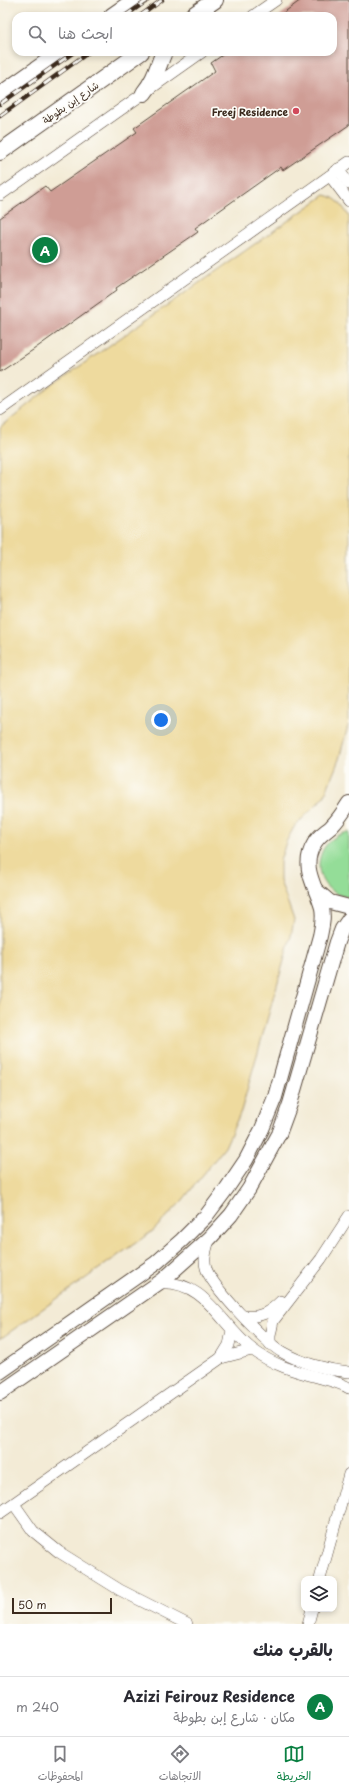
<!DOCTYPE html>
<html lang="ar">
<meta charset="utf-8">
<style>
body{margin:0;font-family:"Playpen Sans","Playpen Sans Arabic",sans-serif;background:#f7f7f7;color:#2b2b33;direction:rtl}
.controls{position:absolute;right:12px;bottom:12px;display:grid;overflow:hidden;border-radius:8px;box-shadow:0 2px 6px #0003}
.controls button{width:36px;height:36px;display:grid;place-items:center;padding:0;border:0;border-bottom:1px solid #e1e1e2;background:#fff;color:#2b2b33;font:20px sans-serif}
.scale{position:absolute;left:12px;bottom:10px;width:100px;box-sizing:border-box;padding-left:4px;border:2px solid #3b2a1e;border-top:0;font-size:11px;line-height:14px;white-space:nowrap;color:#3b2a1e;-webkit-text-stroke:3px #fdfcf7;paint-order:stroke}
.you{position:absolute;left:161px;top:720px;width:14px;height:14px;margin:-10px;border:3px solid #fff;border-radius:50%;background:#1a73e8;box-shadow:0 0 0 6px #1a73e833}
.badge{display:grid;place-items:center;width:26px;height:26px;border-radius:50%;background:#0b8043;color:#fff;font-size:13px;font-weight:700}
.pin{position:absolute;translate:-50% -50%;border:2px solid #fff;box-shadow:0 1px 4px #0006}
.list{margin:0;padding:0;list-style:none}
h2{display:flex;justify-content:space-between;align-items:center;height:52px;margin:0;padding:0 16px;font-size:17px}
h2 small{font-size:13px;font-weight:400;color:#7c7c81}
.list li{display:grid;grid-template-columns:26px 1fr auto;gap:12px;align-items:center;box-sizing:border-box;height:60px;padding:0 16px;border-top:1px solid #e1e1e2}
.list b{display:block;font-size:15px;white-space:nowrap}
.list p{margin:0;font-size:13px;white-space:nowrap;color:#7c7c81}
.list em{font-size:13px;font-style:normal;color:#7c7c81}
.icon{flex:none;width:22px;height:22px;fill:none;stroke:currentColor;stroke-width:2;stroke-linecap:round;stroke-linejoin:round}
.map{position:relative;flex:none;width:349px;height:1624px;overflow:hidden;direction:ltr}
.search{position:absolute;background:#fff;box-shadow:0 2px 6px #0003;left:12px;right:12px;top:12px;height:44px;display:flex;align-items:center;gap:10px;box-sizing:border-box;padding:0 14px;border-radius:12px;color:#7c7c81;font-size:15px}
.sheet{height:112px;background:#fff}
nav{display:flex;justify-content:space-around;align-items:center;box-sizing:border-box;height:56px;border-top:1px solid #e1e1e2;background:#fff;font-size:11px;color:#7c7c81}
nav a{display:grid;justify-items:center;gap:2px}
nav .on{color:#0b8043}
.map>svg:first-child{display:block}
</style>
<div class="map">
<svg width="349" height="1624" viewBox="0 0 349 1624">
<rect width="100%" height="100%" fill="#fdfcf7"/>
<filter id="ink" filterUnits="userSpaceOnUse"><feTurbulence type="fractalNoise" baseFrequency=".025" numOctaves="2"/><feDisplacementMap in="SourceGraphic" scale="8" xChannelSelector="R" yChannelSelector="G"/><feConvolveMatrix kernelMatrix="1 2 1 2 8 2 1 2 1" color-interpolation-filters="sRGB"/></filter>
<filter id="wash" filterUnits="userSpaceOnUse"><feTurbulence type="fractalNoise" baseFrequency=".012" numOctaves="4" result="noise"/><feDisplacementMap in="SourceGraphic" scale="16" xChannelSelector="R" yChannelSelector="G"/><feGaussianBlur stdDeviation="0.9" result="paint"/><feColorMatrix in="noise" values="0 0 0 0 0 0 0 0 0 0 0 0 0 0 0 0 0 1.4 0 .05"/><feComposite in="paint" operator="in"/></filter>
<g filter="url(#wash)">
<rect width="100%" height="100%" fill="#f3ebd6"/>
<!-- green -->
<path fill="#94dd98" stroke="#68845b" d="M349,832v65c-40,-4 -40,-58 0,-65z"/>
<!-- sand -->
<path fill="#eeda9e" stroke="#94825e" d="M325,195c13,3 17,11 24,21v506l-10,37 -15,38 -30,30 -8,15 -6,19v20l14,39 -3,16 -50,175 -16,36 -43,54 -28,29 -154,109v-912l50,-40z"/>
<g id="blocks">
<!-- building -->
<path fill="#cf9d95" d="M301,0h48v125l-66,45 -2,-3 -86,61 3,4 -82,56 1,2 -84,60 -33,22v-154l45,-32 5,6 87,-60 -3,-4 81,-57 -4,-8 16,-11h106v-36h-54z"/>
</g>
</g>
<g filter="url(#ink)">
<use href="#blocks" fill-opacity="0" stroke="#57473a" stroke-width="1"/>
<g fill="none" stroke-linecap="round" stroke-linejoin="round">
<defs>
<g id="minor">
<path d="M253,16l23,-16"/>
<path d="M338,169l11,15"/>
<path d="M330,176l19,25"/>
<path d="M0,195l202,-143"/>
<path d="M0,410l349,-248"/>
<path d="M210,1238c-4,10 -7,20 -4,30 5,18 59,74 76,84 19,11 45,18 67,20"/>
<path d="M158,1283c48,-4 62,42 95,67 20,15 41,21 64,27 11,3 22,5 32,11"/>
<path d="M243,1316c17,2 26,-3 38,-15"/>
<path d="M270,1344v-8l3,-15 48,-62 28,-43"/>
<path d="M221,1358l8,-13 3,-14"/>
<path d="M14,1504l19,27 26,21 61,38 67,34"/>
<path d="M0,1513l221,-155 31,-8"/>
<path d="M320,1579l29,-105"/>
<path d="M308,1624l4,-15"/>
</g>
<g id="tertiary">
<path d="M316,890l14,12 19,5"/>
<path d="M0,1372l156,-109 26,-23 24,-24 21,-28 19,-28 16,-31 13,-32 45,-161c2,-10 4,-18 2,-28 -6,-22 -22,-41 -8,-64 4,-8 10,-11 17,-17 7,-7 13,-16 18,-24"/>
<path d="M0,1393l163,-113 47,-42 21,-23 18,-26 30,-55 11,-30 47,-162 5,-13 7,-10"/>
</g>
<g id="secondary">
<path d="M112,16l23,-16"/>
<path d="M192,16l23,-16"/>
<path d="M144,93c12,-15 13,-25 20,-41"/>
<path d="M0,95l61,-43"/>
<path d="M0,152l141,-100"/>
</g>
</defs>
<!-- minor casing -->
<use href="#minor" stroke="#57473a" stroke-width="12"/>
<!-- tertiary casing -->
<use href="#tertiary" stroke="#57473a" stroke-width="16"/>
<!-- secondary casing -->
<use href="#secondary" stroke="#57473a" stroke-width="18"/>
<!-- minor -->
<use href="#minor" stroke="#fff" stroke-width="11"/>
<!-- tertiary -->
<use href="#tertiary" stroke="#fff" stroke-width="14"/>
<!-- secondary -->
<use href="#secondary" stroke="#fff" stroke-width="16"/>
<defs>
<g id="rail">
<path d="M125,16l23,-16"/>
<path d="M140,16l22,-16"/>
<path d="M0,104l74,-52"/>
<path d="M0,116l89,-64"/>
</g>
</defs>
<!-- rail casing -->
<use href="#rail" stroke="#3b2a1e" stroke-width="4.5"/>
<!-- rail -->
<use href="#rail" stroke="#fdfcf7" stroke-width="3" stroke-dasharray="9" stroke-linecap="butt"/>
</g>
</g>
<!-- markers -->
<circle fill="#d1495b" stroke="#fdfcf7" stroke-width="1.5" cx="296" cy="111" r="4"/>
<g text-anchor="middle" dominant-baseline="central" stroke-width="3.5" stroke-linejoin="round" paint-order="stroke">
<!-- street labels -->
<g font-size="10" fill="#3b2a1e" stroke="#fdfcf7">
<text transform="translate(70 102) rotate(-35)">شارع إبن بطوطة</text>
</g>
<!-- poi labels -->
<g font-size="10" font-weight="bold" fill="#3b2a1e" stroke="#fdfcf7" text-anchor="end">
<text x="288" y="111">Freej Residence</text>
</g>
</g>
</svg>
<div class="controls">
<button><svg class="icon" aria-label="layers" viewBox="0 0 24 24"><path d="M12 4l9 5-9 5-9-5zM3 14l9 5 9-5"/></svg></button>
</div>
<div class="scale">50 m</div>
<div class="you"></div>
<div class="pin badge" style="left:45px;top:250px">A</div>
<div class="search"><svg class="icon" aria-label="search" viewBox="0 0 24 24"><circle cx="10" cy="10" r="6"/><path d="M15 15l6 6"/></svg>ابحث هنا</div>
</div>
<section class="sheet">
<h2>بالقرب منك<small></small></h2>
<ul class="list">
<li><span class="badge">A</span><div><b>Azizi Feirouz Residence</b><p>مكان · شارع إبن بطوطة</p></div><em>240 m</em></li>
</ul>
</section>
<nav>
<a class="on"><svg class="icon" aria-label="map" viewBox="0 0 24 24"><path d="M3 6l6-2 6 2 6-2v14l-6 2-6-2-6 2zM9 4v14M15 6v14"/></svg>الخريطة</a>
<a><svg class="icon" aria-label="directions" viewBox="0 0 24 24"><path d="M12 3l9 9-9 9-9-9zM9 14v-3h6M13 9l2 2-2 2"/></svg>الاتجاهات</a>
<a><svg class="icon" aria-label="saved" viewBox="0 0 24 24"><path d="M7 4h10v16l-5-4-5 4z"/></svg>المحفوظات</a>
</nav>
